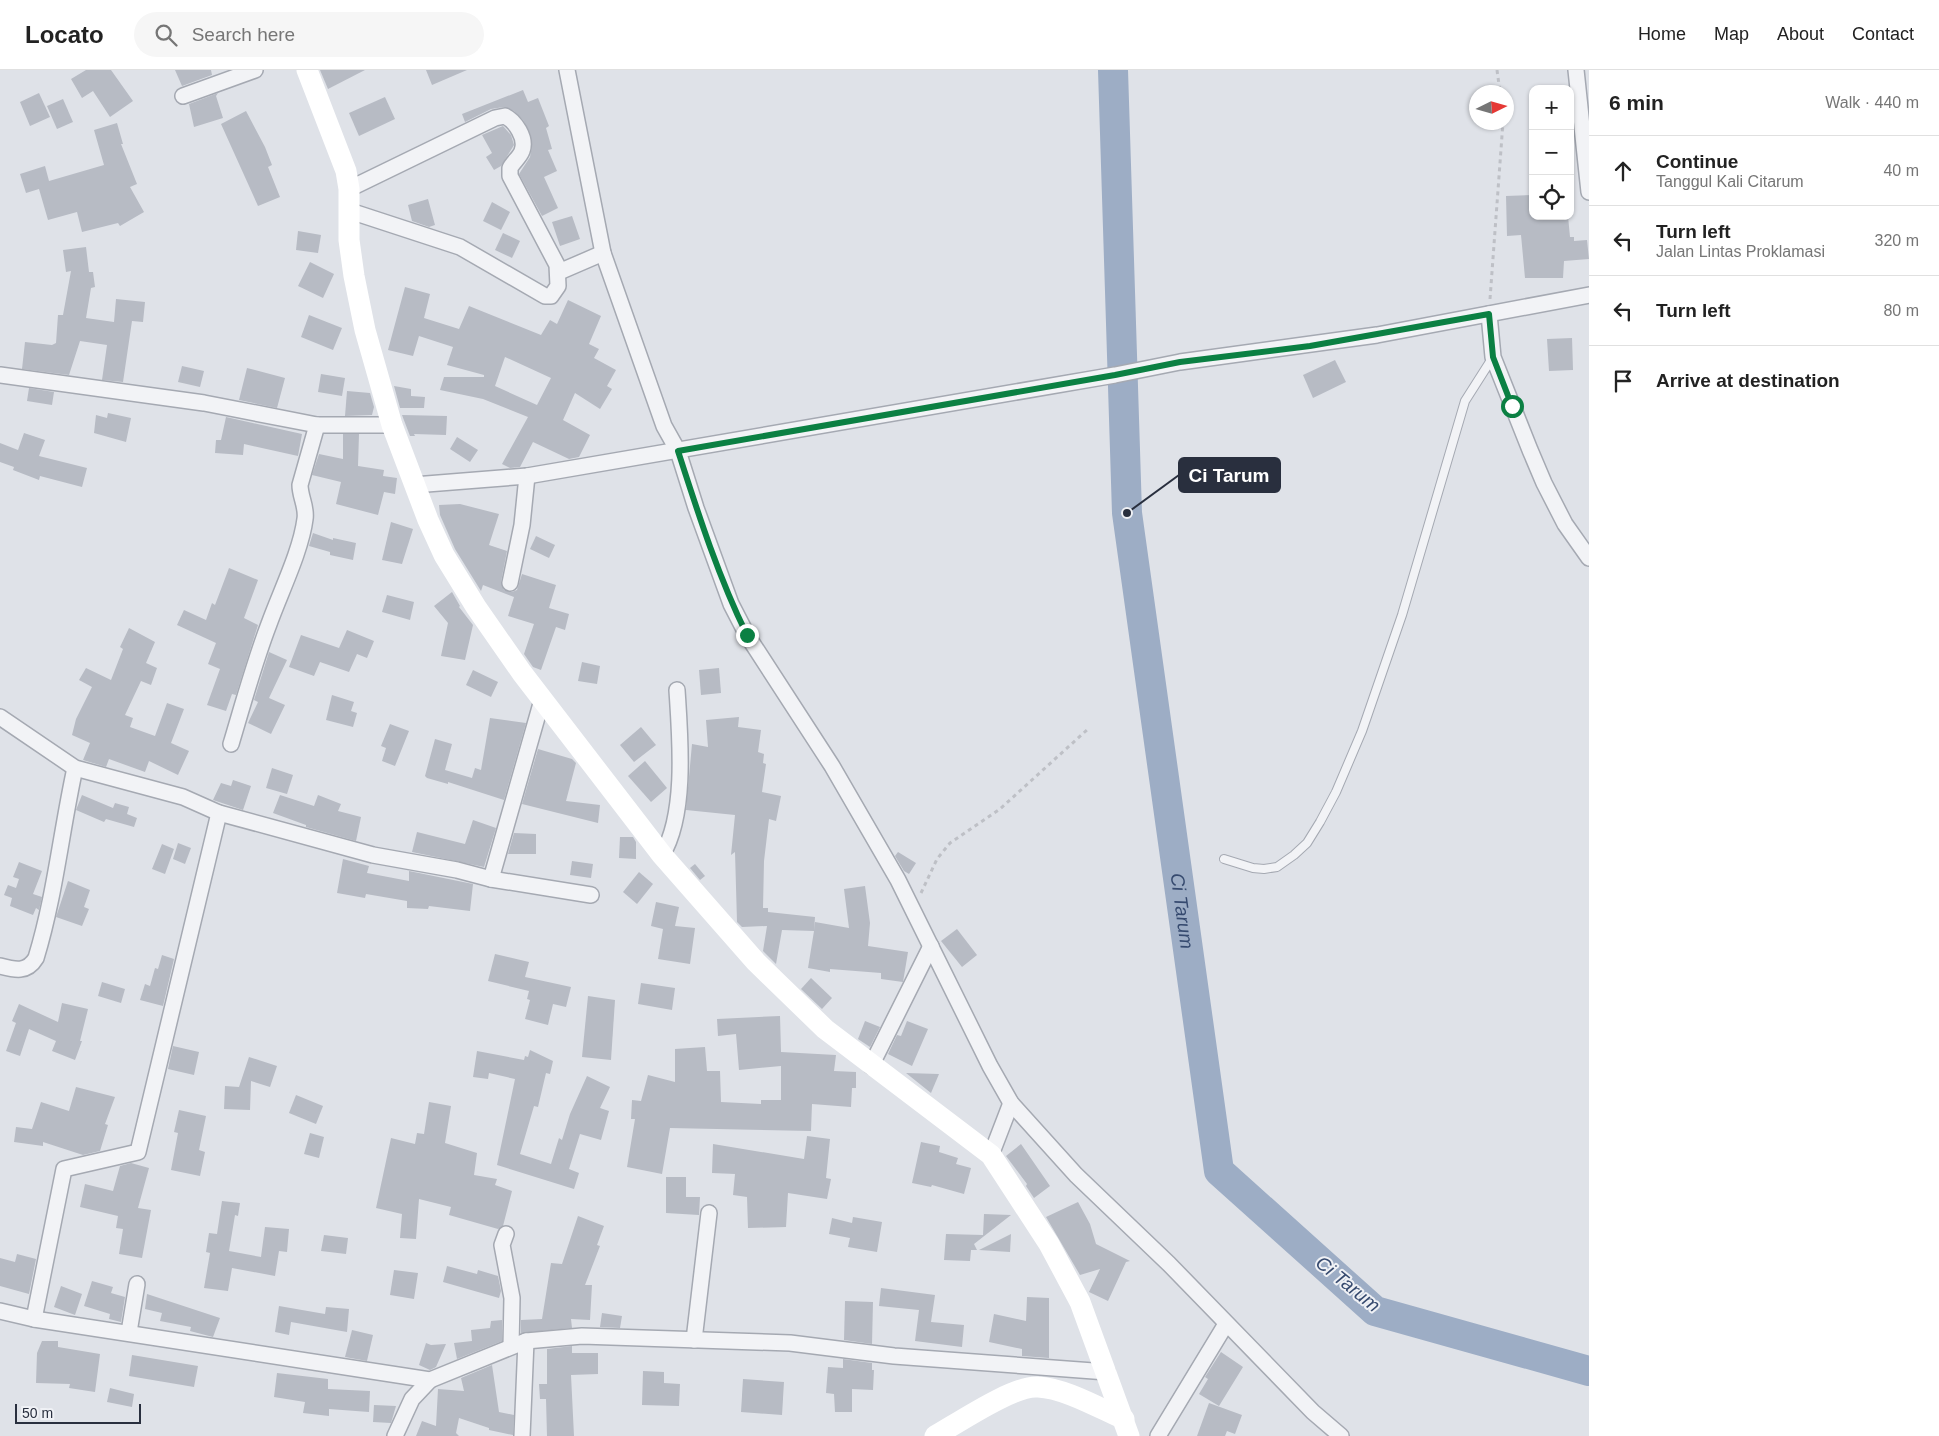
<!DOCTYPE html>
<meta charset="utf-8">
<style>
body{margin:0;font-family:Arial,sans-serif;background:#f6f6f6;color:#222}
.controls{position:absolute;right:15px;top:15px;display:grid;overflow:hidden;border-radius:10px;box-shadow:0 1px 4px #0004}
.controls button{width:45px;height:45px;display:grid;place-items:center;padding:0;border:0;border-bottom:1px solid #e0e0e0;background:#fff;color:#222;font:25px sans-serif}
.compass{position:absolute;left:1469px;top:15px;width:45px;height:45px;border-radius:50%;background:#fff;box-shadow:0 1px 4px #0004;rotate:85deg}
.scale{position:absolute;left:15px;bottom:12px;width:126px;box-sizing:border-box;padding-left:5px;border:2px solid #292f3e;border-top:0;font-size:14px;line-height:18px;white-space:nowrap;color:#292f3e;-webkit-text-stroke:4px #eff1f5;paint-order:stroke}
.stop{position:absolute;width:15px;height:15px;margin:-11px;border:4px solid #0b8043;border-radius:50%;background:#fff}
.stop.end{background:#0b8043;border-color:#fff;box-shadow:0 1px 5px #0008}
.list{margin:0;padding:0;list-style:none}
h2{display:flex;justify-content:space-between;align-items:center;height:65px;margin:0;padding:0 20px;font-size:21px}
h2 small{font-size:16px;font-weight:400;color:#767676}
.list li{display:grid;grid-template-columns:32px 1fr auto;gap:15px;align-items:center;box-sizing:border-box;height:70px;padding:0 20px;border-top:1px solid #e0e0e0}
.list b{display:block;font-size:19px;white-space:nowrap}
.list p{margin:0;font-size:16px;white-space:nowrap;color:#767676}
.list em{font-size:16px;font-style:normal;color:#767676}
.icon{flex:none;width:28px;height:28px;fill:none;stroke:currentColor;stroke-width:2;stroke-linecap:round;stroke-linejoin:round}
.map{position:relative;flex:none;width:1589px;height:1366px;overflow:hidden}
header{display:flex;align-items:center;gap:30px;box-sizing:border-box;height:70px;padding:0 25px;background:#fff;border-bottom:1px solid #e0e0e0}
header strong{font-size:24px}
nav{display:flex;gap:28px;margin-inline-start:auto;font-size:18px}
.search{width:350px;height:45px;background:#f6f6f6;display:flex;align-items:center;gap:12px;box-sizing:border-box;padding:0 18px;border-radius:28px;color:#767676;font-size:19px}
main{display:flex}
aside{flex:1;background:#fff}
.map>svg:first-child{display:block}
</style>
<header>
<strong>Locato</strong>
<div class="search"><svg class="icon" aria-label="search" viewBox="0 0 24 24"><circle cx="10" cy="10" r="6"/><path d="M15 15l6 6"/></svg>Search here</div>
<nav><a>Home</a><a>Map</a><a>About</a><a>Contact</a></nav>
</header>
<main>
<div class="map">
<svg width="1589" height="1366" viewBox="0 0 1589 1366">
<rect width="100%" height="100%" fill="#dfe2e8"/>
<g fill="none" stroke-linecap="round" stroke-linejoin="round">
<!-- river -->
<path stroke="#9dadc5" stroke-width="30" id="s1" d="M1113,0l14,443 92,658 156,140 214,60"/>
</g>
<!-- building -->
<g fill="#b7bbc4" fill-rule="evenodd">
<path d="M86,0h25l22,31 -23,16 -17,-26 -11,7 -11,-19z"/>
<path d="M175,0h36l1,5 -30,11z"/>
<path d="M320,0h45l-37,19z"/>
<path d="M426,0h41l-35,15z"/>
<path d="M523,20l5,12 10,-4 11,28 -3,2 6,21 -4,1 9,21 -13,6 14,31 -16,8 -23,-42 11,-17 2,-11 -2,-13 -7,-13 -9,-9 -10,-4 -13,2 -26,13 -3,-8z"/>
<path d="M39,23l11,24 -20,9 -10,-24z"/>
<path d="M218,23l-2,3 7,22 -29,9 -5,-23z"/>
<path d="M385,27l10,22 -36,17 -10,-23z"/>
<path d="M63,29l10,23 -16,7 -10,-23z"/>
<path d="M246,41l19,36 7,18 -4,2 12,30 -22,9 -37,-82z"/>
<path d="M117,53l6,21h-2l16,40 -7,3 14,25 -24,14 -2,-3 -36,9 -5,-20 -29,8 -9,-31 -13,4 -6,-19 25,-8 4,15 55,-16 -10,-35z"/>
<path d="M503,56l8,9 3,10 -13,21 -7,4 -8,-13 6,-4 -10,-18z"/>
<path d="M1533,125v21h35l2,21h4v4l13,-1 2,19 -25,2 -1,17h-38l-4,-43 -14,1 -1,-40z"/>
<path d="M428,129l7,26 -6,2 -17,-6 -4,-16z"/>
<path d="M492,132l18,10 -9,18 -18,-9z"/>
<path d="M572,146l8,23 -20,7 -8,-24z"/>
<path d="M298,161l23,4 -3,18 -22,-3z"/>
<path d="M503,163l17,8 -8,17 -17,-8z"/>
<path d="M86,177l3,25h4l2,15 -4,1 -5,30 28,4 2,-23 29,3 -2,20 -11,-1 -9,61 -21,-2 5,-35 -27,-4 -11,34 -47,-6 3,-27 27,3 4,-2 2,-28h5l8,-44 -5,1 -3,-22z"/>
<path d="M310,192l24,12 -11,24 -25,-12z"/>
<path d="M405,217l25,7 -6,24 35,11 10,-23 72,29 9,-15 7,4 11,-24 33,16 -12,28 10,5 -5,9 22,12 -9,16 5,3 -12,20 -25,-16 -12,27 27,15 -11,22 -10,2 -36,-17 -13,25 -10,1 -8,-4 26,-47 -45,-18 -43,-9 4,-13h40v-2l-37,-10 6,-18 -34,-11 -6,20 -25,-6zM505,287l46,21 -14,27 -42,-19z"/>
<path d="M309,245l33,13 -9,22 -32,-13z"/>
<path d="M1572,268l1,32 -24,1 -2,-32z"/>
<path d="M1335,290l11,22 -33,16 -10,-23z"/>
<path d="M182,296l22,5 -4,16 -22,-5z"/>
<path d="M247,298l38,10 -8,30 -38,-8z"/>
<path d="M321,304l24,4 -3,18 -24,-4z"/>
<path d="M394,316l17,3v7l14,1 -1,11h-24z"/>
<path d="M29,318l25,4 -2,13 -25,-4z"/>
<path d="M347,321l23,2 4,14 -2,8 -27,1z"/>
<path d="M108,343l23,5 -5,24 -32,-9 2,-18 11,3z"/>
<path d="M402,345l45,1 -1,19 -32,-1 1,2h-5z"/>
<path d="M226,347l76,17 -4,22 -54,-12 -1,11 -28,-2 1,-13h5z"/>
<path d="M24,363l21,7 -6,16 48,12 -5,19 -42,-11 -1,4 -26,-10 1,-3 -14,-5v-19l18,7z"/>
<path d="M343,364h16l-1,32 26,4 -1,6 14,2 -2,16 -11,-2 -6,23 -42,-11 5,-22 -29,-7 7,-21 24,5z"/>
<path d="M457,367l21,13 -8,12 -20,-13z"/>
<path d="M460,434l39,10 -10,31 18,6 -6,31 3,8 8,2 5,-2 5,-16 34,11 -7,23 20,6 -4,16 -9,-3 -15,43 -8,-3 -9,-13 10,-30 -26,-8 6,-19 -31,-12 -2,6 -26,-42 -15,-34 -1,-10z"/>
<path d="M391,452l22,7 -11,35 -20,-4z"/>
<path d="M313,463l20,7v-2l23,5 -3,17 -23,-5v-3l-21,-6z"/>
<path d="M536,466l19,9 -6,13 -19,-9z"/>
<path d="M229,498l29,12 -14,38 14,7 -22,70 -4,-1 -6,17 -19,-6 13,-36 -12,-5 8,-21 -39,-18 7,-15 22,10 6,-17 3,2z"/>
<path d="M452,522l8,14 -1,1 14,18 -8,35 -24,-4 7,-33 -14,-17z"/>
<path d="M387,525l27,7 -4,18 -28,-8z"/>
<path d="M129,558l26,14 -9,21 11,5 -6,17 -10,-4 -16,34 8,3 -3,9 25,9 12,-33 17,6 -13,34 18,8 -11,24 -29,-14 -4,11 -36,-13 -3,8 -23,-7 7,-17 -18,-8 4,-16 16,-32 -13,-7 7,-12 25,12 12,-31 -3,-2z"/>
<path d="M347,560l27,11 -7,17 -10,-4 -8,18 -29,-10 -6,14 -25,-9 12,-32 38,13z"/>
<path d="M269,582l18,8 -18,38 16,7 -14,29 -23,-11 10,-21 -4,-2z"/>
<path d="M582,592l18,4 -3,18 -19,-3z"/>
<path d="M719,598l2,25 -20,2 -2,-25z"/>
<path d="M473,600l25,12 -7,15 -25,-12z"/>
<path d="M332,625l22,7 -3,9 6,2 -4,14 -27,-7z"/>
<path d="M739,647l-1,10 23,3 -3,22 6,2 -1,9 3,1 -4,28 19,4 -5,25 -7,-2 -5,42 -1,47h5v4l47,5 -1,14 1,-9 34,6 -5,-39 21,-3 5,37 -2,23 40,6 -5,30 -22,-3v-6l-51,-4v3l-22,-4 6,-37 -32,-1 -6,34 -13,-13 4,-25 -25,1 -5,-5 -2,-70 -4,3 4,-40 -49,-5 6,-66 16,3 -2,-27z"/>
<path d="M490,648l36,5 -22,77 -56,-18v2l-21,-6 -2,-2 10,-37 17,5 -7,26 27,8 3,-10 6,2z"/>
<path d="M390,654l19,7 -14,35 -13,-5 4,-13 -5,-2z"/>
<path d="M641,657l15,18 -22,17 -14,-17z"/>
<path d="M538,679l34,10 4,4 -10,38 34,4 -2,18 -76,-19z"/>
<path d="M645,691l22,27 -16,14 -23,-26z"/>
<path d="M272,698l21,7 -6,19 -21,-6z"/>
<path d="M233,710l18,6 -8,24 -30,-10 8,-17 10,3z"/>
<path d="M82,725l31,13 2,-5 14,4 -2,7 10,4 -3,9 -28,-8 -2,3 -28,-12z"/>
<path d="M280,725l34,11 4,-11 23,9 -3,7 23,6 -5,24 -50,-14v-2l-33,-12z"/>
<path d="M473,750l23,8 -12,39 -72,-15 5,-20 48,12z"/>
<path d="M514,763l22,1v20h-28z"/>
<path d="M620,767h13l3,5v17l-17,-1z"/>
<path d="M178,773l13,5 -6,16 -12,-5z"/>
<path d="M162,774l12,5 -9,25 -13,-5z"/>
<path d="M898,782l18,11 -7,11 -5,-3 -9,-15z"/>
<path d="M343,789l26,7 -2,7 42,8v-10l64,13 -3,27 -41,-5 -1,3 -21,-1v-7l-41,-7 -1,4 -28,-5z"/>
<path d="M572,791l21,3 -2,14 -21,-3z"/>
<path d="M19,792l23,9 -9,23 9,3 -3,13 -3,-2 -3,7 -23,-9 2,-8 -8,-3 4,-10 8,3 3,-9 -6,-2z"/>
<path d="M695,794l10,12 -5,4 -10,-12z"/>
<path d="M639,802l14,12 -16,20 -14,-12z"/>
<path d="M68,811l22,9 -6,17 5,2 -7,17 -26,-9z"/>
<path d="M656,832l23,5 -4,19 20,2 -5,36 -32,-5 5,-30 -12,-3z"/>
<path d="M957,859l20,26 -15,12 -21,-26z"/>
<path d="M495,884l34,8 -4,15 46,10 -5,20 -13,-3 -5,21 -23,-6 5,-19 -3,-1 2,-8 -41,-10z"/>
<path d="M162,885l12,4 -11,47 -23,-6 5,-16 5,2 5,-18 3,1z"/>
<path d="M811,908l21,20 -10,11 -21,-20z"/>
<path d="M102,912l23,7 -4,14 -23,-7z"/>
<path d="M641,913l34,5 -3,22 -34,-6z"/>
<path d="M588,926l27,4 -4,60 -29,-3z"/>
<path d="M62,933l26,6 -8,32h2l-7,19 -23,-9 4,-10 -27,-12 -9,27 -14,-5 10,-28 -4,-2 7,-17 39,18z"/>
<path d="M780,946l1,36 55,3 -2,16 22,1v16h-4l-1,19 -39,-3 -1,27 -141,-3 -8,46 -35,-7 8,-48h-4l1,-19 9,1 7,-26 27,7v-33l30,-2 2,24h13l1,31 40,2v-4h20v-34l-42,4 -3,-36 -18,2 -1,-17z"/>
<path d="M865,951l15,6 -10,20 -12,-8z"/>
<path d="M907,951l21,8 -16,37 -24,-12 9,-19 4,1z"/>
<path d="M173,976l26,6 -5,23 -26,-6z"/>
<path d="M530,980l23,11 -3,13 -4,-1 -8,34 -4,-1 -14,48 31,10 8,-26 3,2 8,-26 17,-38 23,11 -10,21 9,3 -8,29 -21,-6 -11,35 10,4 -5,16 -77,-24 18,-86 -26,-6 -1,6 -15,-2 4,-26 47,9 1,-4 3,1z"/>
<path d="M249,987l28,9 -7,21 -19,-6 -1,29 -26,-1 1,-23 14,1z"/>
<path d="M906,1003l33,1 -8,19z"/>
<path d="M76,1017l39,10 -10,27 3,1 -8,26 -17,4 -40,-13v4l-29,-4 2,-15 16,2 9,-27 28,9z"/>
<path d="M296,1025l27,11 -7,18 -27,-11z"/>
<path d="M429,1032l22,4 -6,37 32,10 -3,22 23,4 -2,6 17,6 -9,35 -5,3 -49,-14 2,-8 -32,-8 -3,40 -16,-1 2,-24 -26,-6 15,-70 24,6 2,-11 7,1z"/>
<path d="M179,1040l27,6 -7,34 6,2 -5,24 -29,-6 7,-37 -4,-1z"/>
<path d="M310,1063l14,4 -5,21 -15,-4z"/>
<path d="M807,1066l23,3 -4,39 5,1 -4,20 -39,-6 -2,34 -38,1 -1,-31 -14,-2 2,-21 -23,-1 1,-29 91,15z"/>
<path d="M921,1072l19,4 -1,6 19,6 -2,6 15,4 -7,26 -32,-9 -1,2 -19,-4z"/>
<path d="M1021,1074l29,42 -16,12 -8,-12 1,-2 -21,-28z"/>
<path d="M131,1093l18,5 -11,40 13,2 -9,48 -23,-4 4,-25 -7,-1 2,-12 -38,-9 5,-23 28,7 7,-25z"/>
<path d="M666,1107h20v20h14l-1,18 -33,-2z"/>
<path d="M222,1131l18,2 -2,13 -3,-1 -6,36 32,6 4,-30 24,2 -2,23 -8,-1 -4,25 -43,-8 -4,23 -24,-3 6,-35 -4,-1 3,-19 8,1z"/>
<path d="M1078,1132l12,22 6,20 34,17 -4,1 -18,39 -19,-9 11,-23 -20,6 -34,-58z"/>
<path d="M984,1144l27,1 -37,29 3,6h-6l-1,11 -26,-1 2,-26 37,1z"/>
<path d="M578,1146l26,10 -7,19 3,1 -15,39h7l-2,35 -19,-1 1,9 -51,5v-13l21,-1 9,-56 11,1z"/>
<path d="M853,1147l29,5 -5,30 -29,-5 2,-9 -21,-4 3,-16 20,5z"/>
<path d="M1011,1164l-1,18 -31,-2z"/>
<path d="M324,1165l24,3 -2,16 -25,-3z"/>
<path d="M17,1184l19,5 -7,35 -29,-8v-28l15,4z"/>
<path d="M447,1196l30,8 1,-4 20,6 3,15 -2,7 -56,-16z"/>
<path d="M394,1200l24,3 -4,26 -24,-4z"/>
<path d="M92,1211l21,6 -2,6 14,4 -4,25 -12,-3 1,-5 -26,-8z"/>
<path d="M61,1216l21,8 -7,21 -21,-8z"/>
<path d="M881,1218l54,7 -4,27 33,3 -2,22 -47,-6 4,-31 -40,-4z"/>
<path d="M147,1224l73,24 -7,19 -23,-6 1,-4 -31,-6 2,-8 -17,-4z"/>
<path d="M1027,1227l22,1v60l-27,-2v-7l-33,-7 5,-28 32,7z"/>
<path d="M845,1231l28,1 -1,42 -28,-4z"/>
<path d="M279,1236l46,8 1,-7 23,2 -2,23 -56,-10 -2,13 -14,-3z"/>
<path d="M602,1243l20,3 -2,12 -20,-1z"/>
<path d="M502,1250v21l-45,18 -3,-16 18,-2 -1,-11 19,-2 1,-7z"/>
<path d="M352,1260l21,5 -6,26 -22,-4z"/>
<path d="M42,1271h16v6l42,7 -5,38 -26,-4 1,-4 -34,-1 1,-30z"/>
<path d="M426,1273l5,2 15,-1 -10,23 -6,3 -11,-5z"/>
<path d="M572,1276v7h26v21l-27,1 3,61h-27l-1,-37h-6l-1,-15h8v-35z"/>
<path d="M1221,1282l22,15 -24,39 -20,-12 9,-15 -3,-2z"/>
<path d="M132,1285l66,11 -4,21 -65,-11z"/>
<path d="M843,1289l29,4v7h2l-1,20 -21,-1v23h-17l-1,-18 -8,-1 2,-26 15,1z"/>
<path d="M492,1295l7,47 15,3 -1,20 -24,-5v-2l-30,-10 -3,15 3,3h-43l6,-15 14,5 2,-37 26,2 -3,-13z"/>
<path d="M643,1301l21,1v11l16,1 -1,22 -37,-1z"/>
<path d="M277,1303l51,6v10l42,2 -1,21 -40,-3v7l-26,-3 2,-11 -31,-5z"/>
<path d="M743,1309l41,3 -2,33 -41,-3z"/>
<path d="M110,1318l24,6 -2,13 -25,-5z"/>
<path d="M1209,1333l33,12 -7,19 -8,-3 -2,5h-28z"/>
<path d="M374,1335l22,1 -5,17 -18,-1z"/>
</g>
<g fill="none" stroke-linecap="round" stroke-linejoin="round">
<defs>
<path id="lane" d="M1224,789l29,9 11,1 13,-2 17,-12 13,-12 13,-21 16,-30 26,-61 40,-116 63,-214 28,-44"/>
<g id="street">
<path d="M567,0l36,183 61,173 14,25 18,57 35,96 16,31 85,131 66,114 92,186 21,37 65,72 93,89 144,148 28,24"/>
<path d="M1576,0l13,122"/>
<path d="M183,26l72,-26"/>
<path d="M349,119l146,-71 10,-2c10,5 22,22 17,35 -2,6 -9,11 -12,17v8l47,89 1,21 -7,10h-6l-85,-49 -110,-36"/>
<path d="M559,202l44,-19"/>
<path d="M1489,244l4,43 37,93 14,33 21,41 24,34"/>
<path d="M0,305l204,28 113,22h75"/>
<path d="M414,415l113,-9 588,-101 65,-13 197,-27 212,-40"/>
<path d="M510,513l12,-58 5,-49"/>
<path d="M0,647l75,51 108,29 36,16 154,42 84,15 34,9 100,16"/>
<path d="M231,674c12,-40 23,-81 38,-120 11,-31 32,-73 36,-105 2,-12 -5,-22 -5,-34l17,-60"/>
<path d="M662,785c25,-41 18,-118 15,-165"/>
<path d="M491,809l51,-179"/>
<path d="M0,896c15,4 27,7 36,-8 19,-62 25,-126 39,-190"/>
<path d="M871,996l60,-120"/>
<path d="M991,1085l20,-52"/>
<path d="M506,1164l-4,11 10,53 -1,48"/>
<path d="M0,1241l34,8 396,61 96,-39 56,-5 208,7 104,13 213,16"/>
<path d="M34,1249l30,-150 74,-17 81,-339"/>
<path d="M129,1262l8,-48"/>
<path d="M694,1270l15,-127"/>
<path d="M395,1366l17,-37 18,-19"/>
<path d="M522,1366l4,-95"/>
<path d="M1158,1366l68,-112"/>
</g>
</defs>
<!-- lane casing -->
<use href="#lane" stroke="#a5a9b2" stroke-width="10"/>
<!-- street casing -->
<use href="#street" stroke="#a5a9b2" stroke-width="18"/>
<!-- path -->
<g stroke="#bec0c6" stroke-width="3" stroke-dasharray="4 4" stroke-linecap="butt">
<path d="M1497,0l3,22"/>
<path d="M1490,229l13,-177"/>
<path d="M921,823l16,-34 13,-16 50,-34 88,-80"/>
</g>
<!-- lane -->
<use href="#lane" stroke="#f2f3f6" stroke-width="8"/>
<!-- street -->
<use href="#street" stroke="#f2f3f6" stroke-width="15"/>
<!-- secondary -->
<g stroke="#fff" stroke-width="21">
<path d="M307,0l39,101 3,18v51l5,36 11,54 27,95 36,95 16,35 32,52 46,66 140,182 94,107 69,67 166,126 58,89 31,58 49,134"/>
<path d="M935,1366c23,-13 79,-51 103,-49 26,1 61,21 86,32"/>
</g>
</g>
<g fill="none" stroke-linecap="round" stroke-linejoin="round">
<!-- route -->
<path stroke="#0b8043" stroke-width="6" d="M747,565c-29,-59 -49,-122 -69,-184l437,-76 65,-13 130,-16 179,-32 4,43 19,49"/>
</g>
<g text-anchor="middle" dominant-baseline="central" stroke-width="4" stroke-linejoin="round" paint-order="stroke">
<!-- water labels -->
<g font-size="19" font-style="italic" fill="#364a6f" stroke="#eff1f5">
<text stroke="none"><textPath href="#s1" startOffset="845">Ci Tarum</textPath></text>
<text transform="translate(1348 1214) rotate(39)">Ci Tarum</text>
</g>
</g>
<!-- callouts -->
<path fill="none" stroke="#292f3e" stroke-width="2" d="M1127 443L1179 405"/>
<circle fill="#292f3e" stroke="#eff1f5" stroke-width="2" cx="1127" cy="443" r="5"/>
<rect fill="#292f3e" stroke="#292f3e" stroke-width="2" x="1179" y="388" width="101" height="34" rx="5"/>
<g font-size="19" text-anchor="middle" font-weight="bold" fill="#fff">
<text x="1229" y="412">Ci Tarum</text>
</g>
</svg>
<div class="controls">
<button>+</button>
<button>−</button>
<button><svg class="icon" aria-label="locate" viewBox="0 0 24 24"><circle cx="12" cy="12" r="6"/><path d="M12 2v4M12 18v4M2 12h4M18 12h4"/></svg></button>
</div>
<svg class="compass" viewBox="-18 -18 36 36"><path d="M0-13l5 13h-10z" fill="#e53935"/><path d="M0 13l5-13h-10z" fill="#767676"/></svg>
<div class="scale">50 m</div>
<div class="stop" style="left:1512px;top:336px"></div>
<div class="stop end" style="left:747px;top:565px"></div>
</div>
<aside>
<h2>6 min<small>Walk · 440 m</small></h2>
<ul class="list">
<li><svg class="icon" aria-label="ahead" viewBox="0 0 24 24"><path d="M12 20V5M6 11l6-6 6 6"/></svg><div><b>Continue</b><p>Tanggul Kali Citarum</p></div><em>40 m</em></li>
<li><svg class="icon" aria-label="left" viewBox="0 0 24 24"><path d="M17 20v-9H6M10 6l-5 5 5 5"/></svg><div><b>Turn left</b><p>Jalan Lintas Proklamasi</p></div><em>320 m</em></li>
<li><svg class="icon" aria-label="left" viewBox="0 0 24 24"><path d="M17 20v-9H6M10 6l-5 5 5 5"/></svg><div><b>Turn left</b></div><em>80 m</em></li>
<li><svg class="icon" aria-label="arrive" viewBox="0 0 24 24"><path d="M6 21V4h12l-3 4 3 4H6"/></svg><div><b>Arrive at destination</b></div></li>
</ul>
</aside>
</main>
